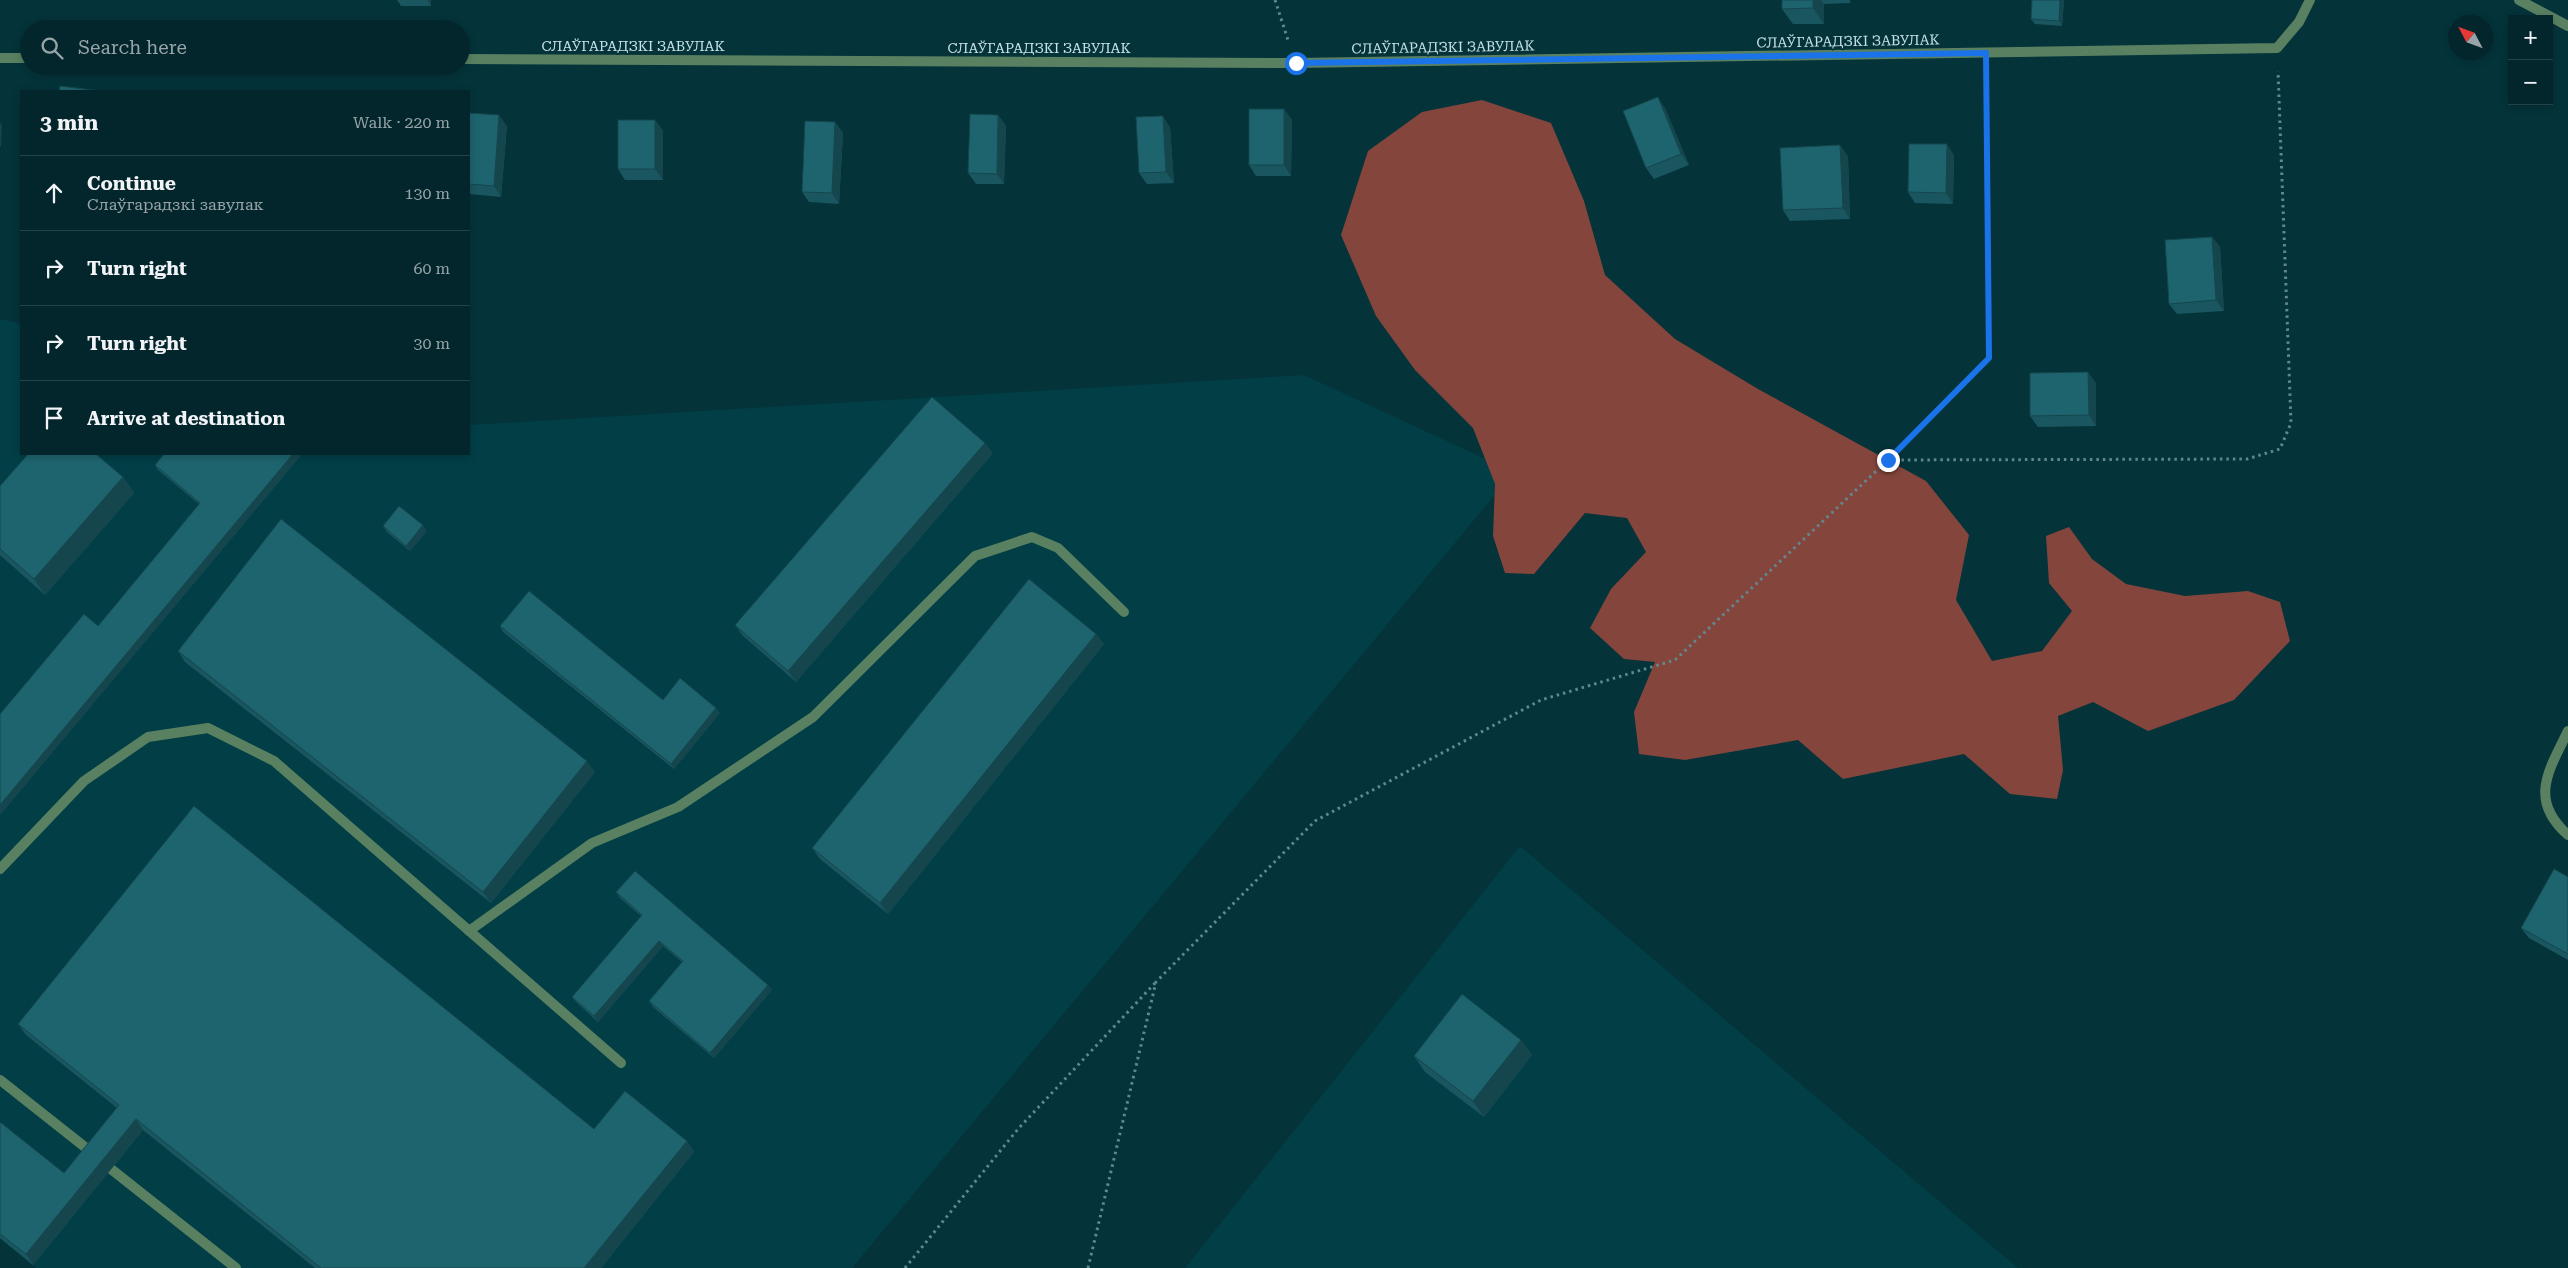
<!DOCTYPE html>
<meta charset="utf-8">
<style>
body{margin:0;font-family:"Roboto Serif",serif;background:#113238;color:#f1f3f6}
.controls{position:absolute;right:15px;top:15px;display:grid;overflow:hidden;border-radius:0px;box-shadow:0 2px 8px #0003}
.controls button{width:45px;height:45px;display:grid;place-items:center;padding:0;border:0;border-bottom:1px solid #244348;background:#03262c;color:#f1f3f6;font:25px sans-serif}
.compass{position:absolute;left:2448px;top:15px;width:45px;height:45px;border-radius:50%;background:#03262c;box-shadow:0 2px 8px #0003;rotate:311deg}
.stop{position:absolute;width:15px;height:15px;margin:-11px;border:4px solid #1a73e8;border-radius:50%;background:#fff}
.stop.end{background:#1a73e8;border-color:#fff;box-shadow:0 1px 5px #0008}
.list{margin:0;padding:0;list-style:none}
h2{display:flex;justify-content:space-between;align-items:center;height:65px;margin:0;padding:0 20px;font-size:21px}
h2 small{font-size:16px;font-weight:400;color:#97a5a9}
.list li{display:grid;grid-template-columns:32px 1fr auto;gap:15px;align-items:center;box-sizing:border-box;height:75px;padding:0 20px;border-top:1px solid #244348}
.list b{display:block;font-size:19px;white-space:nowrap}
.list p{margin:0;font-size:16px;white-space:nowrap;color:#97a5a9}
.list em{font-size:16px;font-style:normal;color:#97a5a9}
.icon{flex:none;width:28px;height:28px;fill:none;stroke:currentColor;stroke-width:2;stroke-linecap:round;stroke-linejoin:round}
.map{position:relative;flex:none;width:2568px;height:1268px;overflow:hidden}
.search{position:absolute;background:#03262c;box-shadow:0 2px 8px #0003;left:20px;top:20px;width:450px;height:55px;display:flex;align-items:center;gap:12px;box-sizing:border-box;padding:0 18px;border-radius:28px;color:#97a5a9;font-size:19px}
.panel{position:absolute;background:#03262c;box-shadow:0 2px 8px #0003;left:20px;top:90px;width:450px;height:365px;border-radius:0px}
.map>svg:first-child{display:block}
</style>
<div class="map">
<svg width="2568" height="1268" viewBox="0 0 2568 1268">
<rect width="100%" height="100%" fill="#04333a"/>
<!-- built -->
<g fill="#023e46">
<path d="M0,319l21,5v130h448v-29l835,-50 210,97 -662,796h-816l-36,-29z"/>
<path d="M1520,846l498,422h-833z"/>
</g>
<!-- forest -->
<path fill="#84463c" d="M1482,100l69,23 33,78 21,74 70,64 83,50 168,92 43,54 -13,65 36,61 50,-10 30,-40 -23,-28 -3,-47 23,-9 23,32 34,25 59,12 63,-5 32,11 10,39 -56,59 -86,31 -55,-29 -35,14 5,54 -6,29 -47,-5 -46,-40 -121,25 -45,-39 -113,20 -46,-6 -5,-42 21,-50 -31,-3 -34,-31 21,-39 35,-37 -19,-34 -42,-5 -51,61 -29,-1 -12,-37 2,-52 -22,-56 -58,-58 -39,-54 -35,-81 27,-84 54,-39z"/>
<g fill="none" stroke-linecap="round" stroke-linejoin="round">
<!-- path -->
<g stroke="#62888e" stroke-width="3" stroke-dasharray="2.5 4" stroke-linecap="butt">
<path d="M1275,0l13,40"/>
<path d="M1888,460l101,-102 -3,-282"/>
<path d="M905,1268l113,-139 138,-147"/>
<path d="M1088,1268l68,-286 159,-161 226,-121 134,-40 213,-200 359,-1 33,-10 11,-26 -13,-352"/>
</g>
<!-- lane -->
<g stroke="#598161" stroke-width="10">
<path d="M0,869l84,-88 64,-44 60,-9 66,33 347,302"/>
<path d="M469,931l123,-88 86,-36 135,-90 162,-161 57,-19 26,11 66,64"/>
<path d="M0,1080l95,75"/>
<path d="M111,1169l125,99"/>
</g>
<!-- street -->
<g stroke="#598161" stroke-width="10">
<path d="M2519,0l49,26"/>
<path d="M0,58h29"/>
<path d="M461,59l835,4 981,-15 22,-26 11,-22"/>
<path d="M2568,731c-19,39 -40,69 0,104"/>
</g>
</g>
<!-- wall -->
<g fill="#1a565f">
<path d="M397,0h34v6h-30z"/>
<path d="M1782,0h68v3l-26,1v20h-31l-11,-15z"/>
<path d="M2064,0l-2,26 -27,-2 -4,-5z"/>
<path d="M1665,108l24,57 -35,14 -8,-11z"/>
<path d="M1284,109l8,11 -1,56h-35l-7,-11z"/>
<path d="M469,113l38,13 -6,71 -32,-3z"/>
<path d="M998,115l8,11 -2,58h-28l-8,-11z"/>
<path d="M655,120l8,11v49h-38l-7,-11z"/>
<path d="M835,122l8,11 -4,71 -30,-2 -7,-10z"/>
<path d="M1170,127l4,56 -27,1 -8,-11z"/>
<path d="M1954,155l-1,49 -38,-1 -7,-11z"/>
<path d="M1848,156l2,63 -60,2 -7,-11z"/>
<path d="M2212,237l8,10 4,64 -47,3 -8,-10z"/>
<path d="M2096,383v43l-58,1 -8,-11z"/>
<path d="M993,453l-197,229 -53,-46 -8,-11z"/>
<path d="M164,454h138l-302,361v-101l98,-88 101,-122 -41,-34 -3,-5z"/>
<path d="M123,477l11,16 -89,102 -45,-40v-69z"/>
<path d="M383,526l44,5 -17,20 -23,-19z"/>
<path d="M500,626l163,74 57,13 -46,56 -171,-137z"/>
<path d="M1096,634l8,10 -216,270 -68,-55 -8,-11z"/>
<path d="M178,651l417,121 -104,131 -306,-241z"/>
<path d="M2568,877v83l-39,-22 -8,-10z"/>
<path d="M616,892l152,93 4,5 -58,68 -61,-51 -4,-6 33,-39 -19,-16 -65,76 -22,-20 -4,-5 69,-81 -21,-18z"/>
<path d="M18,1024l576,105 93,12 7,11 -93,116h-286l-172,-138 -110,135 -33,-27v-116l64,51 53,-65 -91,-73z"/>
<path d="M1521,1040l11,15 -48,62 -59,-45 -11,-16z"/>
</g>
<!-- shaded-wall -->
<g fill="#15464d">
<path d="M427,0h4v6z"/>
<path d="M1813,0h8l3,4v20l-11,-16z"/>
<path d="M2060,0h4l-2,26 -3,-5z"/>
<path d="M1658,97l7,11 24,57 -8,-11z"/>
<path d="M1284,109l8,11 -1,56 -7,-11z"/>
<path d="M499,115l8,11 -6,71 -7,-11z"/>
<path d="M998,115l8,11 -2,58 -7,-10z"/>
<path d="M1163,116l7,11 4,56 -8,-11z"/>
<path d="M655,120l8,11v49l-8,-11z"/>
<path d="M0,122l2,3 -1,22 -1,-1z"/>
<path d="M835,122l8,11 -4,71 -7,-11z"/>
<path d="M1947,144l7,11 -1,49 -7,-11z"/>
<path d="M1840,145l8,11 2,63 -7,-11z"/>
<path d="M2212,237l8,10 4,64 -8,-11z"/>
<path d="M2088,372l8,11v43l-7,-11z"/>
<path d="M985,443l8,10 -197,229 -8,-11z"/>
<path d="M293,454h9l-302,361v-10z"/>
<path d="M123,477l11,16 -89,102 -11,-16z"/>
<path d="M423,525l4,6 -17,20 -4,-5z"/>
<path d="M1096,634l8,10 -216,270 -8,-11z"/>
<path d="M716,708l4,5 -46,56 -3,-5z"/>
<path d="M587,761l8,11 -104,131 -8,-11z"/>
<path d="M659,941l4,5 -65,76 -4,-6z"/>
<path d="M768,985l4,5 -58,68 -4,-5z"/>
<path d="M1521,1040l11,15 -48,62 -11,-16z"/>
<path d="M136,1119l7,11 -110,135 -7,-11z"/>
<path d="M687,1141l7,11 -93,116h-17z"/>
</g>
<!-- building -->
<g fill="#1e646e" stroke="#15464d">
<path d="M1782,0h31v8l-31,1z"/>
<path d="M2032,0h28l-1,21 -28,-2z"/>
<path d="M60,86l41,5h-42z"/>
<path d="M1658,97l23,57 -35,14 -23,-57z"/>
<rect x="1249" y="109" width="35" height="56"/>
<path d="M469,113l30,2 -5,71 -25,-2z"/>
<path d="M970,114l28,1 -1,59 -29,-1z"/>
<path d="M1163,116l3,56 -27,1 -3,-56z"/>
<rect x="618" y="120" width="37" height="49"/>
<path d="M805,121l30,1 -3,71 -30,-1z"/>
<path d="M1909,144h38l-1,49 -38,-1z"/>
<path d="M1840,145l3,63 -60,2 -3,-62z"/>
<path d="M2212,237l4,63 -47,4 -4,-64z"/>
<path d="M2088,372l1,43 -59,1v-43z"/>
<path d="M932,397l53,46 -197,228 -53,-46z"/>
<path d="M28,454h68l27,23 -89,102 -34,-30v-63z"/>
<path d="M164,454h129l-293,351v-91l84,-100 14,12 102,-123 -45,-38z"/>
<path d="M399,506l24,19 -17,21 -23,-20z"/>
<path d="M281,519l306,242 -104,131 -305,-241z"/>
<path d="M1029,579l67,55 -216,269 -68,-55z"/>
<path d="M529,591l134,109 17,-22 36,30 -45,56 -171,-138z"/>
<path d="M194,806l400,323 31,-38 62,50 -103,127h-263l-185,-149 -110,135 -26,-20v-112l64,51 55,-68 -101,-81z"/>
<path d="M2554,869l14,8v77l-47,-26z"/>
<path d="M635,871l133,114 -58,68 -61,-52 34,-40 -24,-20 -65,75 -22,-19 70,-82 -26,-23z"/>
<path d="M1462,994l59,46 -48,61 -59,-45z"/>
</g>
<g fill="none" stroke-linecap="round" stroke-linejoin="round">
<!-- route -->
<path stroke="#1a73e8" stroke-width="6" d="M1296,63l690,-10 3,305 -101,102"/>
</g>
<g text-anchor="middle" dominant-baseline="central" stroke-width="4" stroke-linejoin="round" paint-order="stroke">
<!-- street labels -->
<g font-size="14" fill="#c6e2e7" stroke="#04333a">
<text transform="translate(1848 41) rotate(-1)">СЛАЎГАРАДЗКІ ЗАВУЛАК</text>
<text x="633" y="46">СЛАЎГАРАДЗКІ ЗАВУЛАК</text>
<text transform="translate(1443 47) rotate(-1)">СЛАЎГАРАДЗКІ ЗАВУЛАК</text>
<text x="1039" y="48">СЛАЎГАРАДЗКІ ЗАВУЛАК</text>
</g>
</g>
</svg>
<div class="controls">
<button>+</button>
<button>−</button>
</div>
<svg class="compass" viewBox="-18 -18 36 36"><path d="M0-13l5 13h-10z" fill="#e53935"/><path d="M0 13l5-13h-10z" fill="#97a5a9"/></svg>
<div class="stop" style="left:1296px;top:63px"></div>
<div class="stop end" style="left:1888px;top:460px"></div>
<div class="search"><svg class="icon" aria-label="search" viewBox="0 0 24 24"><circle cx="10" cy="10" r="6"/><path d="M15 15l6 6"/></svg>Search here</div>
<section class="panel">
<h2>3 min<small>Walk · 220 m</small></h2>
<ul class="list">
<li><svg class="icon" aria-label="ahead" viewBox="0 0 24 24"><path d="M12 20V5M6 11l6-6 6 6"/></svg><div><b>Continue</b><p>Слаўгарадзкі завулак</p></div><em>130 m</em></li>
<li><svg class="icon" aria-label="right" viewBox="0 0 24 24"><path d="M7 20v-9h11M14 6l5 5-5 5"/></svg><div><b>Turn right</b></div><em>60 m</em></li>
<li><svg class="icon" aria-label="right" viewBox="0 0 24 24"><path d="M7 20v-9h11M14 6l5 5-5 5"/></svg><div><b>Turn right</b></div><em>30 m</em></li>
<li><svg class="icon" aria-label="arrive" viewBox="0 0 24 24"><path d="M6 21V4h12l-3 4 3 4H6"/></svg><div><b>Arrive at destination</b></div></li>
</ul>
</section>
</div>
